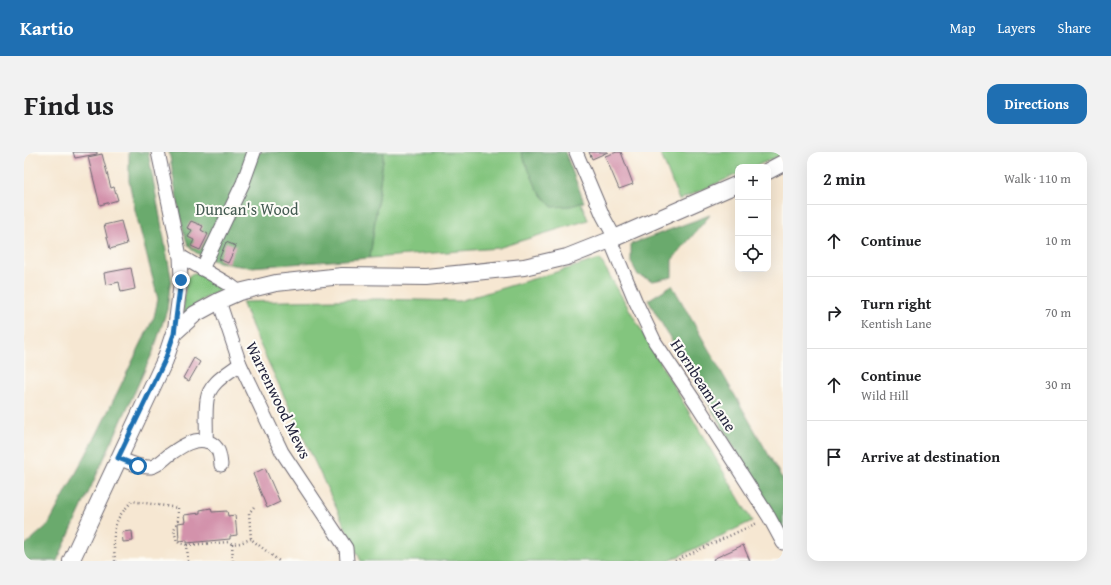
<!DOCTYPE html>
<meta charset="utf-8">
<style>
body{margin:0;font-family:"Gentium Book Plus",serif;background:#f2f2f2;color:#202124}
.controls{position:absolute;right:12px;top:12px;display:grid;overflow:hidden;border-radius:8px;box-shadow:0 4px 16px #0002}
.controls button{width:36px;height:36px;display:grid;place-items:center;padding:0;border:0;border-bottom:1px solid #e0e0e0;background:#fff;color:#202124;font:20px sans-serif}
.stop{position:absolute;width:12px;height:12px;margin:-9px;border:3px solid #1f6fb2;border-radius:50%;background:#fff}
.stop.end{background:#1f6fb2;border-color:#fff;box-shadow:0 1px 4px #0008}
.list{margin:0;padding:0;list-style:none}
h2{display:flex;justify-content:space-between;align-items:center;height:52px;margin:0;padding:0 16px;font-size:17px}
h2 small{font-size:13px;font-weight:400;color:#757577}
.list li{display:grid;grid-template-columns:26px 1fr auto;gap:12px;align-items:center;box-sizing:border-box;height:72px;padding:0 16px;border-top:1px solid #e0e0e0}
.list b{display:block;font-size:15px;white-space:nowrap}
.list p{margin:0;font-size:13px;white-space:nowrap;color:#757577}
.list em{font-size:13px;font-style:normal;color:#757577}
.icon{flex:none;width:22px;height:22px;fill:none;stroke:currentColor;stroke-width:2;stroke-linecap:round;stroke-linejoin:round}
.map{position:relative;flex:none;width:759px;height:409px;overflow:hidden;border-radius:12px}
header{display:flex;align-items:center;gap:24px;box-sizing:border-box;height:56px;padding:0 20px;background:#1f6fb2;color:#fff}
header strong{font-size:19px}
nav{display:flex;gap:22px;margin-inline-start:auto;font-size:14px}
.intro{display:flex;align-items:center;justify-content:space-between;box-sizing:border-box;height:96px;padding:0 24px}
h1{margin:0;font-size:28px}
.button{padding:10px 18px;border-radius:12px;background:#1f6fb2;color:#fff;font-size:14px;font-weight:700}
main{display:flex;gap:24px;padding:0 24px}
aside{flex:1;background:#fff;border-radius:12px;box-shadow:0 4px 16px #0002}
.map>svg:first-child{display:block}
</style>
<header>
<strong>Kartio</strong>
<nav><a>Map</a><a>Layers</a><a>Share</a></nav>
</header>
<div class="intro"><h1>Find us</h1><a class="button">Directions</a></div>
<main>
<div class="map">
<svg width="759" height="409" viewBox="0 0 759 409">
<rect width="100%" height="100%" fill="#fdfcf7"/>
<filter id="ink" filterUnits="userSpaceOnUse"><feTurbulence type="fractalNoise" baseFrequency=".025" numOctaves="2"/><feDisplacementMap in="SourceGraphic" scale="8" xChannelSelector="R" yChannelSelector="G"/><feConvolveMatrix kernelMatrix="1 2 1 2 8 2 1 2 1" color-interpolation-filters="sRGB"/></filter>
<filter id="wash" filterUnits="userSpaceOnUse"><feTurbulence type="fractalNoise" baseFrequency=".012" numOctaves="4" result="noise"/><feDisplacementMap in="SourceGraphic" scale="16" xChannelSelector="R" yChannelSelector="G"/><feGaussianBlur stdDeviation="0.9" result="paint"/><feColorMatrix in="noise" values="0 0 0 0 0 0 0 0 0 0 0 0 0 0 0 0 0 1.4 0 .05"/><feComposite in="paint" operator="in"/></filter>
<g filter="url(#wash)">
<rect width="100%" height="100%" fill="#f6e7d2"/>
<!-- green -->
<g fill="#83c57e" stroke="#52745c">
<path d="M360,0h176l28,68 -90,28 -128,10z"/>
<path d="M636,0h123v2l-29,13h-16v7l-59,26z"/>
<path d="M576,107l152,262 -83,40h-308l-104,-223 -15,-36 136,-3 81,2z"/>
<path d="M171,121h4l22,14 -1,3 -18,10 -17,13h-2l3,-34 5,-5z"/>
</g>
<!-- forest -->
<g fill="#6aaa6d" stroke="#466654">
<path d="M105,0h19l23,125 -4,33 -14,42 -96,209h-33v-15l24,-21 49,-91 57,-117 4,-18 -23,-89 -6,-29z"/>
<path d="M145,0h215l-14,106 -119,9c-18,-1 -48,-6 -61,-19 -9,-11 -17,-78 -21,-96z"/>
<path d="M497,0h44l19,50 -13,4 -19,1 -15,-18z"/>
<path d="M686,63l-38,45v17l-19,4 -15,-6 -7,-13v-18z"/>
<path d="M648,133l111,195v52l-135,-232z"/>
</g>
<g id="blocks">
<!-- building -->
<g fill="#d392ab">
<path d="M49,0h24v2l-22,4z"/>
<path d="M565,0h19l-16,7z"/>
<path d="M593,0h4l12,32 -14,5 -14,-33z"/>
<path d="M78,2l9,34 3,-1 4,13 -18,5 -12,-48z"/>
<path d="M97,69l6,23 -17,5 -6,-24z"/>
<path d="M167,69l12,5 -2,4 7,4 -8,16 -9,-4 3,-6 -6,-3 4,-7 -5,-2z"/>
<path d="M202,90l10,4 -8,17 -9,-4z"/>
<path d="M107,116l4,21 -14,3 -2,-10 -13,3 -2,-12z"/>
<path d="M170,206l6,4 -11,19 -6,-3z"/>
<path d="M241,316l15,34 -13,6 -14,-34z"/>
<path d="M187,356l1,4 15,-1 1,5 7,-1 2,20 -7,1v3l-43,4v-3l-8,1 -1,-18 7,-1 -1,-7 16,-2v-3z"/>
<path d="M108,379l1,10 -10,1 -1,-10z"/>
<path d="M719,393l7,16h-36l-1,-2z"/>
</g>
</g>
</g>
<g filter="url(#ink)">
<use href="#blocks" fill-opacity="0" stroke="#6c6770" stroke-width="1"/>
<g fill="none" stroke-linecap="round" stroke-linejoin="round">
<defs>
<g id="minor">
<path d="M134,0l22,104 1,23 -7,54"/>
<path d="M552,0l27,64 12,22"/>
<path d="M586,88l25,60 20,42 43,64 71,111 14,26"/>
<path d="M156,104l50,29 9,7"/>
<path d="M178,117l41,-86 11,-31"/>
<path d="M195,149l21,63 42,88 64,96 1,13"/>
<path d="M182,289c1,-14 -1,-28 1,-41 2,-17 21,-27 33,-36"/>
<path d="M95,306c9,4 21,10 32,9 8,-2 12,-7 18,-12 10,-7 26,-19 40,-13 10,4 11,13 12,23"/>
</g>
<g id="major">
<path d="M744,19l15,-8"/>
<path d="M47,409l94,-201 9,-27 21,-19 24,-13 20,-9 37,-9 66,-7 84,1 98,-10 43,-10 43,-17 128,-56"/>
</g>
</defs>
<!-- minor casing -->
<use href="#minor" stroke="#6c6770" stroke-width="15"/>
<!-- major casing -->
<use href="#major" stroke="#6c6770" stroke-width="18"/>
<!-- path -->
<g stroke="#6c6770" stroke-width="2.5" stroke-dasharray="1 3" stroke-linecap="butt">
<path d="M230,355l-5,6 2,26 28,22"/>
<path d="M91,409c-1,-13 -3,-30 3,-42 3,-6 9,-12 14,-18l46,7v12l-4,10 3,12 10,3"/>
<path d="M164,409l-1,-16 42,-3 3,2"/>
<path d="M209,409l-1,-17 8,-1 11,-4"/>
<path d="M651,409l82,-38"/>
</g>
<!-- minor -->
<use href="#minor" stroke="#fff" stroke-width="13"/>
<!-- major -->
<use href="#major" stroke="#fff" stroke-width="16"/>
</g>
</g>
<g fill="none" stroke-linecap="round" stroke-linejoin="round" filter="url(#ink)">
<!-- route -->
<path stroke="#1f6fb2" stroke-width="5" d="M114,314l-20,-8 47,-98 9,-26 7,-54"/>
</g>
<g text-anchor="middle" dominant-baseline="central" stroke-width="4" stroke-linejoin="round" paint-order="stroke">
<!-- park labels -->
<g font-size="16" fill="#445b52" stroke="#fdfcf7">
<text x="223" y="57">Duncan's Wood</text>
</g>
<!-- street labels -->
<g font-size="16" fill="#22223b" stroke="#fdfcf7">
<text transform="translate(680 233) rotate(57)">Hornbeam Lane</text>
<text transform="translate(255 248) rotate(64)">Warrenwood Mews</text>
</g>
</g>
</svg>
<div class="controls">
<button>+</button>
<button>−</button>
<button><svg class="icon" aria-label="locate" viewBox="0 0 24 24"><circle cx="12" cy="12" r="6"/><path d="M12 2v4M12 18v4M2 12h4M18 12h4"/></svg></button>
</div>
<div class="stop" style="left:114px;top:314px"></div>
<div class="stop end" style="left:157px;top:128px"></div>
</div>
<aside>
<h2>2 min<small>Walk · 110 m</small></h2>
<ul class="list">
<li><svg class="icon" aria-label="ahead" viewBox="0 0 24 24"><path d="M12 20V5M6 11l6-6 6 6"/></svg><div><b>Continue</b></div><em>10 m</em></li>
<li><svg class="icon" aria-label="right" viewBox="0 0 24 24"><path d="M7 20v-9h11M14 6l5 5-5 5"/></svg><div><b>Turn right</b><p>Kentish Lane</p></div><em>70 m</em></li>
<li><svg class="icon" aria-label="ahead" viewBox="0 0 24 24"><path d="M12 20V5M6 11l6-6 6 6"/></svg><div><b>Continue</b><p>Wild Hill</p></div><em>30 m</em></li>
<li><svg class="icon" aria-label="arrive" viewBox="0 0 24 24"><path d="M6 21V4h12l-3 4 3 4H6"/></svg><div><b>Arrive at destination</b></div></li>
</ul>
</aside>
</main>
